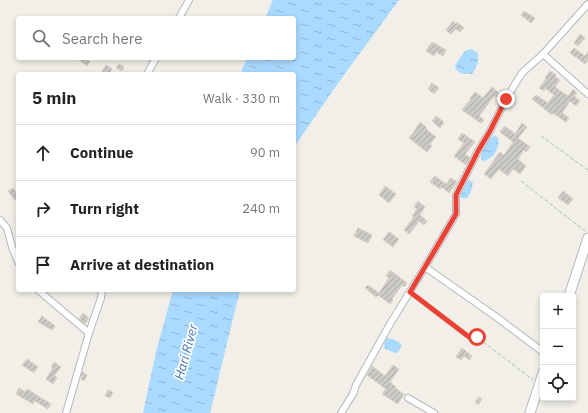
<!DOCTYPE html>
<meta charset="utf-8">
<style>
body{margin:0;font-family:"IBM Plex Sans",sans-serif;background:#f2f2f2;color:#222}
.controls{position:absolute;right:12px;bottom:12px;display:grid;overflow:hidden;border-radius:4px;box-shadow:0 2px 6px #0003}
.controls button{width:36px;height:36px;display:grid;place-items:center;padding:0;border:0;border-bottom:1px solid #e0e0e0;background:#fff;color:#222;font:20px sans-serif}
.stop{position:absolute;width:12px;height:12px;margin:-9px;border:3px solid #ea4335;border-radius:50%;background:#fff}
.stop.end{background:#ea4335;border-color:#fff;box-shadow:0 1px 4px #0008}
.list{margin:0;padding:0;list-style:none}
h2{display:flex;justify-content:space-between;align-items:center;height:52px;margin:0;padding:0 16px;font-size:17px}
h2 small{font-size:13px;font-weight:400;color:#767676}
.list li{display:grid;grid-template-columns:26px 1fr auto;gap:12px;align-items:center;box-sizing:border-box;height:56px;padding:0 16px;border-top:1px solid #e0e0e0}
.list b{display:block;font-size:15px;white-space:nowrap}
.list em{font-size:13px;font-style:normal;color:#767676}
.icon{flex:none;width:22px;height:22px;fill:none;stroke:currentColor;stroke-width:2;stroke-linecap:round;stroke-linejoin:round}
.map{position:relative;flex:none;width:588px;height:413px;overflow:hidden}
.search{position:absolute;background:#fff;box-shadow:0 2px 6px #0003;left:16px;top:16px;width:280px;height:44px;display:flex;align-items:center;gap:10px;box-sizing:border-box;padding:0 14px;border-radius:4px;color:#767676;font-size:15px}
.panel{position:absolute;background:#fff;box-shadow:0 2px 6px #0003;left:16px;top:72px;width:280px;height:220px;border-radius:4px}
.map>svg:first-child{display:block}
</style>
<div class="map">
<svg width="588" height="413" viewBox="0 0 588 413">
<defs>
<pattern id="water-ripples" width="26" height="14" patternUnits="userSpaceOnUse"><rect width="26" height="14" fill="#aadaff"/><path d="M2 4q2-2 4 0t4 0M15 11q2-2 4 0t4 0" fill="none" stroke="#8eb4d2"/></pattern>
<pattern id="building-hatch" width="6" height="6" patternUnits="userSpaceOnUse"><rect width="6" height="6" fill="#cccac5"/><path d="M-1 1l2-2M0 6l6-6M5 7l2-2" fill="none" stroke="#a9a8a4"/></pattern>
</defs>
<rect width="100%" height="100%" fill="#f1efe8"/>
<!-- water -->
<g fill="url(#water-ripples)">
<path d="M273,0h126l-58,79 -47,68v-73h-54l7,-16h47v-40h-29z"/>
<path d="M471,49l7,4c1,8 -1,14 -6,21 -8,0 -13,1 -17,-7l2,-5 8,-11z"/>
<path d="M496,136l3,3c-2,12 -3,18 -16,22l-2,-1c-1,-9 5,-16 10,-23z"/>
<path d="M468,180l5,2 -2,10 -4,6h-5l-2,-2z"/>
<path d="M173,290h67l-30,123h-67l13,-61z"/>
<path d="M387,338c6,1 12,3 15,8l-4,6 -3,1 -10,-4 -1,-6z"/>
</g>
<!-- building -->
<g fill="url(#building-hatch)" stroke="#d6d1c6">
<path d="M524,11l11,7 -4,5 -10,-8z"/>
<path d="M453,21l3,3 1,-2 7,6 -4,4 -4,-3 -5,5 -5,-4z"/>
<path d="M580,34l5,4 -7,8 -4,-3z"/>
<path d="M432,42l14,8 -3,6 -7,-4 -2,4 -8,-5z"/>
<path d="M574,48l11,8 3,-4v8l-3,4 -15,-11z"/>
<path d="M77,58h9l4,4 -3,4z"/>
<path d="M119,64l5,3 -2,4 -6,-3z"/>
<path d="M106,65l6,4 -3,5h-4l-3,-2z"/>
<path d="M550,71l6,4 -1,2 5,3 -5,7 13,9 5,-7 4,4 -3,3 6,5 -4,5 -6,-5 -8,12 7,5 -3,4 -13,-9 -1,2 -20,-16 4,-4 12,8 6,-8 -9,-7 -1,3 -5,-3 7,-9 -1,-1z"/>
<path d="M432,83l7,5 -5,6 -6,-5z"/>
<path d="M492,87l7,6 -3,4 -2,-1 -15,20 5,4 -3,3 -19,-13 9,-11 -1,-1 5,-6 8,6z"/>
<path d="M436,116l8,6 -4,6 -8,-7z"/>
<path d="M420,122l7,6 -1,1 10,8 -6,7 2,2 -5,6 -18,-14 7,-9v-1z"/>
<path d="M522,123l5,4 -9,11 12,9 -4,5 -2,-2 -6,9 8,7 -6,8 -7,-5 -5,7 -9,-7 -8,10 -7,-5 16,-22 4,3 9,-13 -13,-10 5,-6 10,8z"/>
<path d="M462,133l13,9 -10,12 5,4 -4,7 -12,-9 10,-13 -6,-4z"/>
<path d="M435,176l11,8 5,-6 6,4 -8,11 -7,-6 -2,2 -10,-7z"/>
<path d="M385,186l11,8 -7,9 -10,-8z"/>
<path d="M13,188l5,6v4l-3,2 -7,-9z"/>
<path d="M563,191l10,8 -5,6 -10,-7z"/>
<path d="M418,201l7,6 -5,8 7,6 -3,4 -5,-4 -10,13 -5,-4 10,-13 -2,-1 5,-7 -3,-2z"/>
<path d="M358,228l14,7 -4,8 -14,-7z"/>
<path d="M389,232l10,7 -6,8 -10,-7z"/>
<path d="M390,270l17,13 -3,4 -2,-2 -10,14 1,1 -3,4 -12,-9 -2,2 -11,-9 3,-3 11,8 10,-15 -3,-2z"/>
<path d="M83,313l6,5 -4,6 -6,-5z"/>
<path d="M42,316l13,10 -3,4 -14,-8z"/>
<path d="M462,348l10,8 -3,4 -5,-4 -3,4 -5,-3z"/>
<path d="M27,359l11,8 -4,6 -12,-8z"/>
<path d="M54,362l7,5 -7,9 3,2 -4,6 -7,-5 7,-11 -2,-1z"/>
<path d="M393,365l6,4 -9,13 6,5 -1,1 9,6 -6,10 -16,-10 4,-5 -19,-14 5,-9 13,10z"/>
<path d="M82,372l5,3 -3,6 -3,-2z"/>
<path d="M19,388l6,4 2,-3 24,15 -3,5 -13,-8 -2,3 -17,-10z"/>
<path d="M108,390l5,2 -3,6 -5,-2z"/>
<path d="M479,397l3,2 -4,6 -3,-3z"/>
</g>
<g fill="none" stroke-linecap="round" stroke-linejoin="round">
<defs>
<g id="minor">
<path d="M179,18l10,-18"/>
<path d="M543,54l45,40"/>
<path d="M147,74l9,-16"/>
<path d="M0,220l7,8 5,19 6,15"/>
<path d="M425,267l70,49 48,36"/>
<path d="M38,290l51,43"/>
<path d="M408,398l26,15"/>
<path d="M66,413l23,-80 12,-35 1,-8"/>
<path d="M341,413l12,-19 3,-9 34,-61 35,-57 31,-53v-19l22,-44 12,-20 16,-32 16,-26 21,-19 45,-50"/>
</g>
<g id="secondary">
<path d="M569,296l19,-58"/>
<path d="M530,413l13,-40"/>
</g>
</defs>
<!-- minor casing -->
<use href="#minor" stroke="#b5b8bc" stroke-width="8"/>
<!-- secondary casing -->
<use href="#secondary" stroke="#b6babf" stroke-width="11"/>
<!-- path -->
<g stroke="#9cc7a9" stroke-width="1" stroke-dasharray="4 2" stroke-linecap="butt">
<path d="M541,136l47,34"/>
<path d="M521,181l64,50"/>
<path d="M415,296l54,41h8l56,43"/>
</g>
<!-- minor -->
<use href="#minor" stroke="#fff" stroke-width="6"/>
<!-- secondary -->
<use href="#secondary" stroke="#fff" stroke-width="9"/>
</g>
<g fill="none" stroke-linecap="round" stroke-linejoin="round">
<!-- route -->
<path stroke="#ea4335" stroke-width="5" d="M477,337h-8l-59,-45 15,-25 31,-53v-19l22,-44 12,-20 16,-32"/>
</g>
<g text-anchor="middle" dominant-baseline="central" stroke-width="3.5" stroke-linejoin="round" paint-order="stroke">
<!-- water labels -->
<g font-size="13" font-style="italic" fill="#4174aa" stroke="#fff">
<text transform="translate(186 352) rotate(-75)">Hari River</text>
</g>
</g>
</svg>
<div class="controls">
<button>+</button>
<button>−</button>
<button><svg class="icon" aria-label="locate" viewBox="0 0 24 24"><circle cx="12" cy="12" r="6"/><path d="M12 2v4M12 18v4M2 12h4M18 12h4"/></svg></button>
</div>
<div class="stop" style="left:477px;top:337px"></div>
<div class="stop end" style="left:506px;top:99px"></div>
<div class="search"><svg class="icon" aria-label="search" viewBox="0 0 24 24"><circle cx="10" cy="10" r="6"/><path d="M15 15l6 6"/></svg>Search here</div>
<section class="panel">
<h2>5 min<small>Walk · 330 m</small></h2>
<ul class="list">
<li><svg class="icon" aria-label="ahead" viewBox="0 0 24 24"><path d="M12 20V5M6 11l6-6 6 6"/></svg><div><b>Continue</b></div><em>90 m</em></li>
<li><svg class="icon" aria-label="right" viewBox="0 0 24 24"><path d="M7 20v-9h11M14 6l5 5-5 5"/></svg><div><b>Turn right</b></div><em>240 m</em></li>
<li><svg class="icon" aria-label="arrive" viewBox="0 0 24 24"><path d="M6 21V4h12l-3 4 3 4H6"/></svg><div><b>Arrive at destination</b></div></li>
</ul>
</section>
</div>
